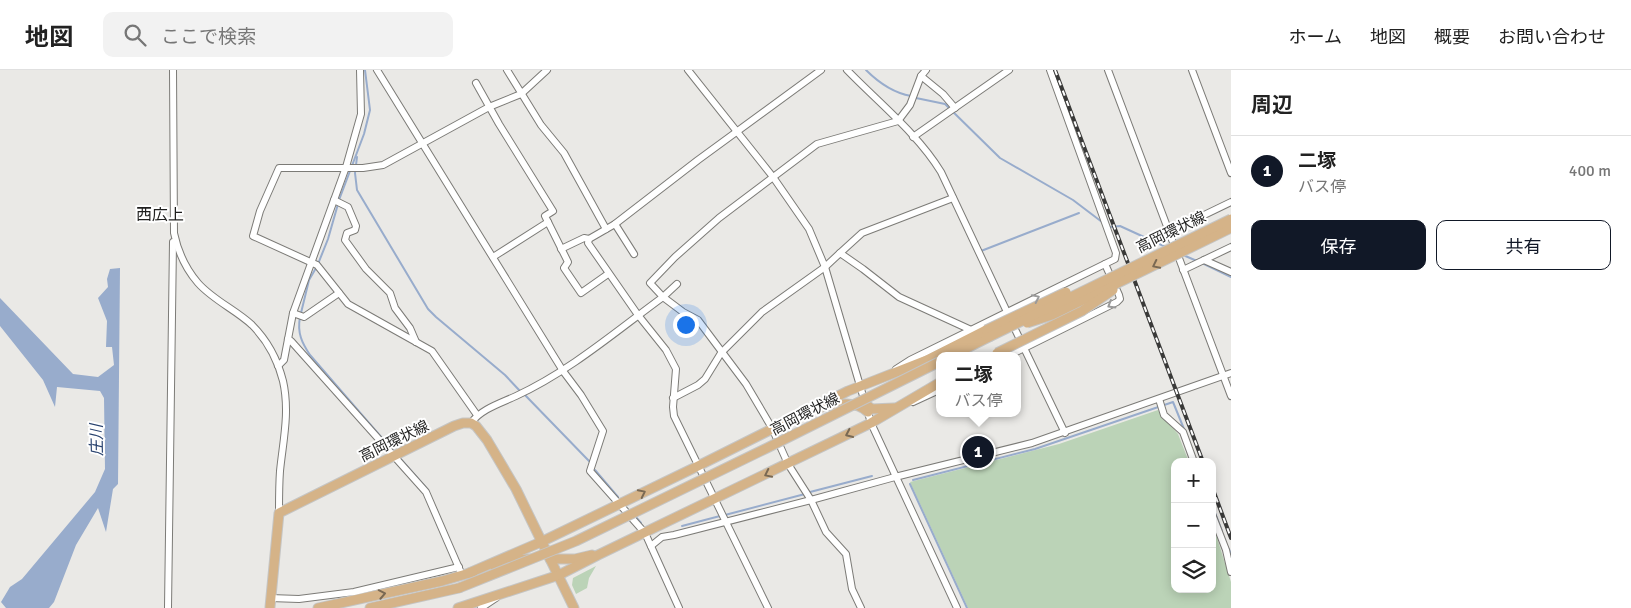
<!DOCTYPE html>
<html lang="ja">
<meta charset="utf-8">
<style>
body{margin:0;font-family:Signika,"Noto Sans JP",sans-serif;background:#f2f2f2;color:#222}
.controls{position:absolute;right:15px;bottom:15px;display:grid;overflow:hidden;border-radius:10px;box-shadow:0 2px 12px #0003}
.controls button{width:45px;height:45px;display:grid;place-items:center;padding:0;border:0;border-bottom:1px solid #e0e0e0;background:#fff;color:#222;font:25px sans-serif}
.you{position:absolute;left:685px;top:254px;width:18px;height:18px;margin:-12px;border:4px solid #fff;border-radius:50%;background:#1a73e8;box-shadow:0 0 0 8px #1a73e833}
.badge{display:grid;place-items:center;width:32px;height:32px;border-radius:50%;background:#111827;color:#fff;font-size:16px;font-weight:700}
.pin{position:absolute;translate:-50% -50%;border:2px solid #fff;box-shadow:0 1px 5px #0006}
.popup{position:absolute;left:936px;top:282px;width:85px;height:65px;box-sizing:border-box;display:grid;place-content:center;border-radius:10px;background:#fff;filter:drop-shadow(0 1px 4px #0005);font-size:16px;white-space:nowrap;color:#767676}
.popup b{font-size:19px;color:#222}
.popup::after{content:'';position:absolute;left:50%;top:100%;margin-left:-10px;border:10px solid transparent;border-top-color:#fff}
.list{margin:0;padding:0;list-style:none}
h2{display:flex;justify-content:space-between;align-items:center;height:65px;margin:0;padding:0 20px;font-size:21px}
h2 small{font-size:16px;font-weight:400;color:#767676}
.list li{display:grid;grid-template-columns:32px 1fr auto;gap:15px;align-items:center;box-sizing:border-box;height:70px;padding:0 20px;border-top:1px solid #e0e0e0}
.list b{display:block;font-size:19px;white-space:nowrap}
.list p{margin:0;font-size:16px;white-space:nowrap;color:#767676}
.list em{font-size:16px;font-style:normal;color:#767676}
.actions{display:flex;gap:10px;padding:15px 20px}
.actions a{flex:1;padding:11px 0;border:1px solid #111827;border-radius:10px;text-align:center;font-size:18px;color:#111827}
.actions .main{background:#111827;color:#fff}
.icon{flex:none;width:28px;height:28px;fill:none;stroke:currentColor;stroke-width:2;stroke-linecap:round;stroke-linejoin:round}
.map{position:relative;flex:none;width:1231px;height:538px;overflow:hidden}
header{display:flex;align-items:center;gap:30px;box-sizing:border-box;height:70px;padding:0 25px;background:#fff;border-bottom:1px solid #e0e0e0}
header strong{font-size:24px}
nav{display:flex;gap:28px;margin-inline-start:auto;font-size:18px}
.search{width:350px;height:45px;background:#f2f2f2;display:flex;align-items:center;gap:12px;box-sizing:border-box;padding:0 18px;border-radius:10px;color:#767676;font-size:19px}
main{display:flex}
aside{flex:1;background:#fff}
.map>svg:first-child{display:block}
</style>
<header>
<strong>地図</strong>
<div class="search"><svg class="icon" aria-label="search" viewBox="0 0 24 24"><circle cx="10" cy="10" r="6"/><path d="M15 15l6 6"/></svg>ここで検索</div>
<nav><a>ホーム</a><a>地図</a><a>概要</a><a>お問い合わせ</a></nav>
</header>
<main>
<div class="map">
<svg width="1231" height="538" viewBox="0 0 1231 538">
<rect width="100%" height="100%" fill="#eae9e6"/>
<!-- green -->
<g fill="#bbd3b7">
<path d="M1158,340l20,24 11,28h-14v127h37v-67l19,60v26h-263l-58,-126 149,-38z"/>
<path d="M596,496l-7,12 -2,10 -11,6 -4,-9 1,-7z"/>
</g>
<!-- water -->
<path fill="#98accc" d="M120,198l-2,216 -5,5 -7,43 -8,-24 -22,37 -22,57 -5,6h-43l-5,-6 9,-15 12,-8 73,-87 10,-23 -1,-71 -4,-7 -43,-4 -2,20 -12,-27 -43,-54v-28l73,76 25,3 16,-12 -2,-18h-6l1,-26 -9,-23 10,-11 -1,-8 3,-10z"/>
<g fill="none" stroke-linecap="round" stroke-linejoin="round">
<!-- stream -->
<g stroke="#98accc" stroke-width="2">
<path d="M866,0c13,13 28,23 45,26"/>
<path d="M916,28l29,6 55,54 73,42 29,22"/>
<path d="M357,87l-2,16 2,17 71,119 8,8 69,58 15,16"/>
<path d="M339,130l25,-66 6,-24 -5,-40"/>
<path d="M1110,157l10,-1 46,21"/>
<path d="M981,181l98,-38"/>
<path d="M1183,185l14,6"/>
<path d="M1202,193l29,14"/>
<path d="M318,194l10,-25 10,-35"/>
<path d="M301,243l8,-33 7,-12"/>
<path d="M300,247c-3,16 2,26 10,38l85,98"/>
<path d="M524,324l65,67"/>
<path d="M398,386l30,34"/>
<path d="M595,400l23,27"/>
<path d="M913,410l122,-31 138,-47 11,27"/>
<path d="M910,414l57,124"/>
<path d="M810,422l62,-16"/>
<path d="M1212,435l10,26"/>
<path d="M725,445l80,-21"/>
<path d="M635,446l6,7"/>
<path d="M682,456l38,-10"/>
<path d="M1229,479l2,6"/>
</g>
<defs>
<g id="minor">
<path d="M173,0l1,163c4,19 11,35 24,50 15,17 38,27 54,42 15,15 26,36 31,56 7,31 0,60 -3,90 -1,14 -1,28 -1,42"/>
<path d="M377,0l186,301 18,24 22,36 -13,40 55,62 34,75"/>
<path d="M507,0l34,55 23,28 42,76"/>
<path d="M688,0l85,107 36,52 16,38 46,156 86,185"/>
<path d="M847,0c31,32 71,64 94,102l67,142"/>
<path d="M1108,0l123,326"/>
<path d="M1192,0l39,103"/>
<path d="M921,6l22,18 12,14"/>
<path d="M476,13l23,41 54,87 -8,5 23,46 -4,6 17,25 27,-19"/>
<path d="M913,67l96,-67"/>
<path d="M334,130l14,7 8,19 -1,4 -8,3 -2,7 21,29 24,24 5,15 15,20 6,14"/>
<path d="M615,154l19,30"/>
<path d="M1169,162l62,-30"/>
<path d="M561,179l23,-11 5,1"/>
<path d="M840,183l22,-20 91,-35"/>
<path d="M493,187l55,-35"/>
<path d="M1204,190l27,12"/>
<path d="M1183,200l48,-23"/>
<path d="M293,243l11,4 35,-24"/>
<path d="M1012,253l53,110"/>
<path d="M288,269l3,2 135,151 36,83"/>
<path d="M1008,286l109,-54 3,-3 -1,-4 -14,-31"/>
<path d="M278,296l6,-6 9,-47 53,-146 15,-53 -1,-44"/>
<path d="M896,299l14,-9 205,-101 1,-6 -66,-183"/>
<path d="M673,328l25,-13 7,-6 16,-26 41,-41 63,-45 15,-14 23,16 36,28 72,33"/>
<path d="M1159,329l5,16 19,17 11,30"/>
<path d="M913,332l26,-12"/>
<path d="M477,345l-45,-64 -84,-47 -31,-39 -64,-29 7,-25 19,-43h84l20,-3 106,-58 32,-13 26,-24"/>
<path d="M471,353c10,-14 30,-20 45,-27 54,-25 99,-64 147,-99l14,-13"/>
<path d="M1212,444l14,36 5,22"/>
<path d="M651,476l11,-9 12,-2 137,-35 84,-23 137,-34 199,-70"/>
<path d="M270,528l29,1 55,-7 105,-25"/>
<path d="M168,538l5,-366"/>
<path d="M481,538l15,-10"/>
<path d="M768,538l-94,-192 -1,-9 3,-38 -10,-19 -28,-35 -50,-72 1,-4 26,-15 83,-64 123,-90"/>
<path d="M861,538l-9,-19 -6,-35 -20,-22 -15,-32 -23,-36 -16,-36 -26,-44 -48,-64 -15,-8 -20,-15 -13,-14 25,-26 44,-39 98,-74 81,-23 12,-16 11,-29 5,-6"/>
</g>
<g id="major">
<path d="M951,286l38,-19"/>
<path d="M865,334l7,5 22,-1"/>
<path d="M821,337c16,-3 35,-7 47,5"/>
<path d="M550,489h25l17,-4"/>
<path d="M495,497l22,-7 12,-1"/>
<path d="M469,503l72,-31 157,-76 150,-75 79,-31 59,-30"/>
<path d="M270,537l9,-94 175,-87 9,-3h8l5,3 11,14 29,49 58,119"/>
<path d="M318,538l124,-27 31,-9"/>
<path d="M370,538l89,-20"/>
<path d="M458,538l101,-33 39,-20 273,-132 68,-40"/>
</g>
</defs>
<!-- minor casing -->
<use href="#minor" stroke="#7c7b77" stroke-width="8"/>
<!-- major casing -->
<use href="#major" stroke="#c5c5c4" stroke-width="11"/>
<!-- minor -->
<use href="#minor" stroke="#fff" stroke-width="6"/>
<!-- major -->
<use href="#major" stroke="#d5b388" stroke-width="9"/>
<defs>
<g id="rail">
<path d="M1055,0l148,392"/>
<path d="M1212,417l19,51"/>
</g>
</defs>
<!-- rail casing -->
<use href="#rail" stroke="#3a3a39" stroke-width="4"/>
<!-- rail -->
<use href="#rail" stroke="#fff" stroke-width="2" stroke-dasharray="5.5" stroke-linecap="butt"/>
<defs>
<g id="major-bridge">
<path d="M1027,253l25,-8 179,-87"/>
<path d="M986,260l80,-38"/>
<path d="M989,267l242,-118"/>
<path d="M997,283l85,-42 31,-21"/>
<path d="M459,518l117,-47 191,-93 172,-86"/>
</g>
</defs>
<!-- major-bridge casing -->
<use href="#major-bridge" stroke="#c5c5c4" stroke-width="11" stroke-linecap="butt"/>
<!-- major-bridge -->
<use href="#major-bridge" stroke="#d5b388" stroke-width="9"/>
</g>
<!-- one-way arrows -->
<defs><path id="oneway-chevron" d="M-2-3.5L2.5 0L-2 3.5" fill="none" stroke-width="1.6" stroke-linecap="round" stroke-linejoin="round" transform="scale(1.25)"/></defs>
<g stroke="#7a6953">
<use href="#oneway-chevron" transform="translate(1156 195) rotate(154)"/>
<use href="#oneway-chevron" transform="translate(849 364) rotate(155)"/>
<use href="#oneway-chevron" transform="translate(768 404) rotate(154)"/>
<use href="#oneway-chevron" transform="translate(642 423) rotate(-26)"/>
<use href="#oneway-chevron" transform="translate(382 524) rotate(-11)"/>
</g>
<g stroke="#9a9a9a">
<use href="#oneway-chevron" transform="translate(1036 228) rotate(-26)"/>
<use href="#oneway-chevron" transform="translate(1111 235) rotate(149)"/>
</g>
<g text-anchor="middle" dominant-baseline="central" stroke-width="4" stroke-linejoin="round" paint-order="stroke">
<!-- street labels -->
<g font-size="15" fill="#1f1f1e" stroke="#fff">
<text transform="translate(1171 162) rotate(-26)">高岡環状線</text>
<text transform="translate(805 344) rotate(-27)">高岡環状線</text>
<text transform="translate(394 371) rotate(-26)">高岡環状線</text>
</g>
<!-- neighbourhood labels -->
<g font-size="16" fill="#1f1f1e" stroke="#fff">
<text x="160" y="145">西広上</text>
</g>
<!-- water labels -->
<g font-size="16" font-style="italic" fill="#28426e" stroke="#fff">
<text transform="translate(97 370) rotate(-91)">庄川</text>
</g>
</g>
</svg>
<div class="controls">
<button>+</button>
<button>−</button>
<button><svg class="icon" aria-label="layers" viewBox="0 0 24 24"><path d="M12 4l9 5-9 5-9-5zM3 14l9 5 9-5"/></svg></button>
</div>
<div class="you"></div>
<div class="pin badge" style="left:978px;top:382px">1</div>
<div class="popup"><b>二塚</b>バス停</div>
</div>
<aside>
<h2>周辺<small></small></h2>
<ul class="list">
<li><span class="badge">1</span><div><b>二塚</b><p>バス停</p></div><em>400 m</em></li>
</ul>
<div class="actions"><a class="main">保存</a><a>共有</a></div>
</aside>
</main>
